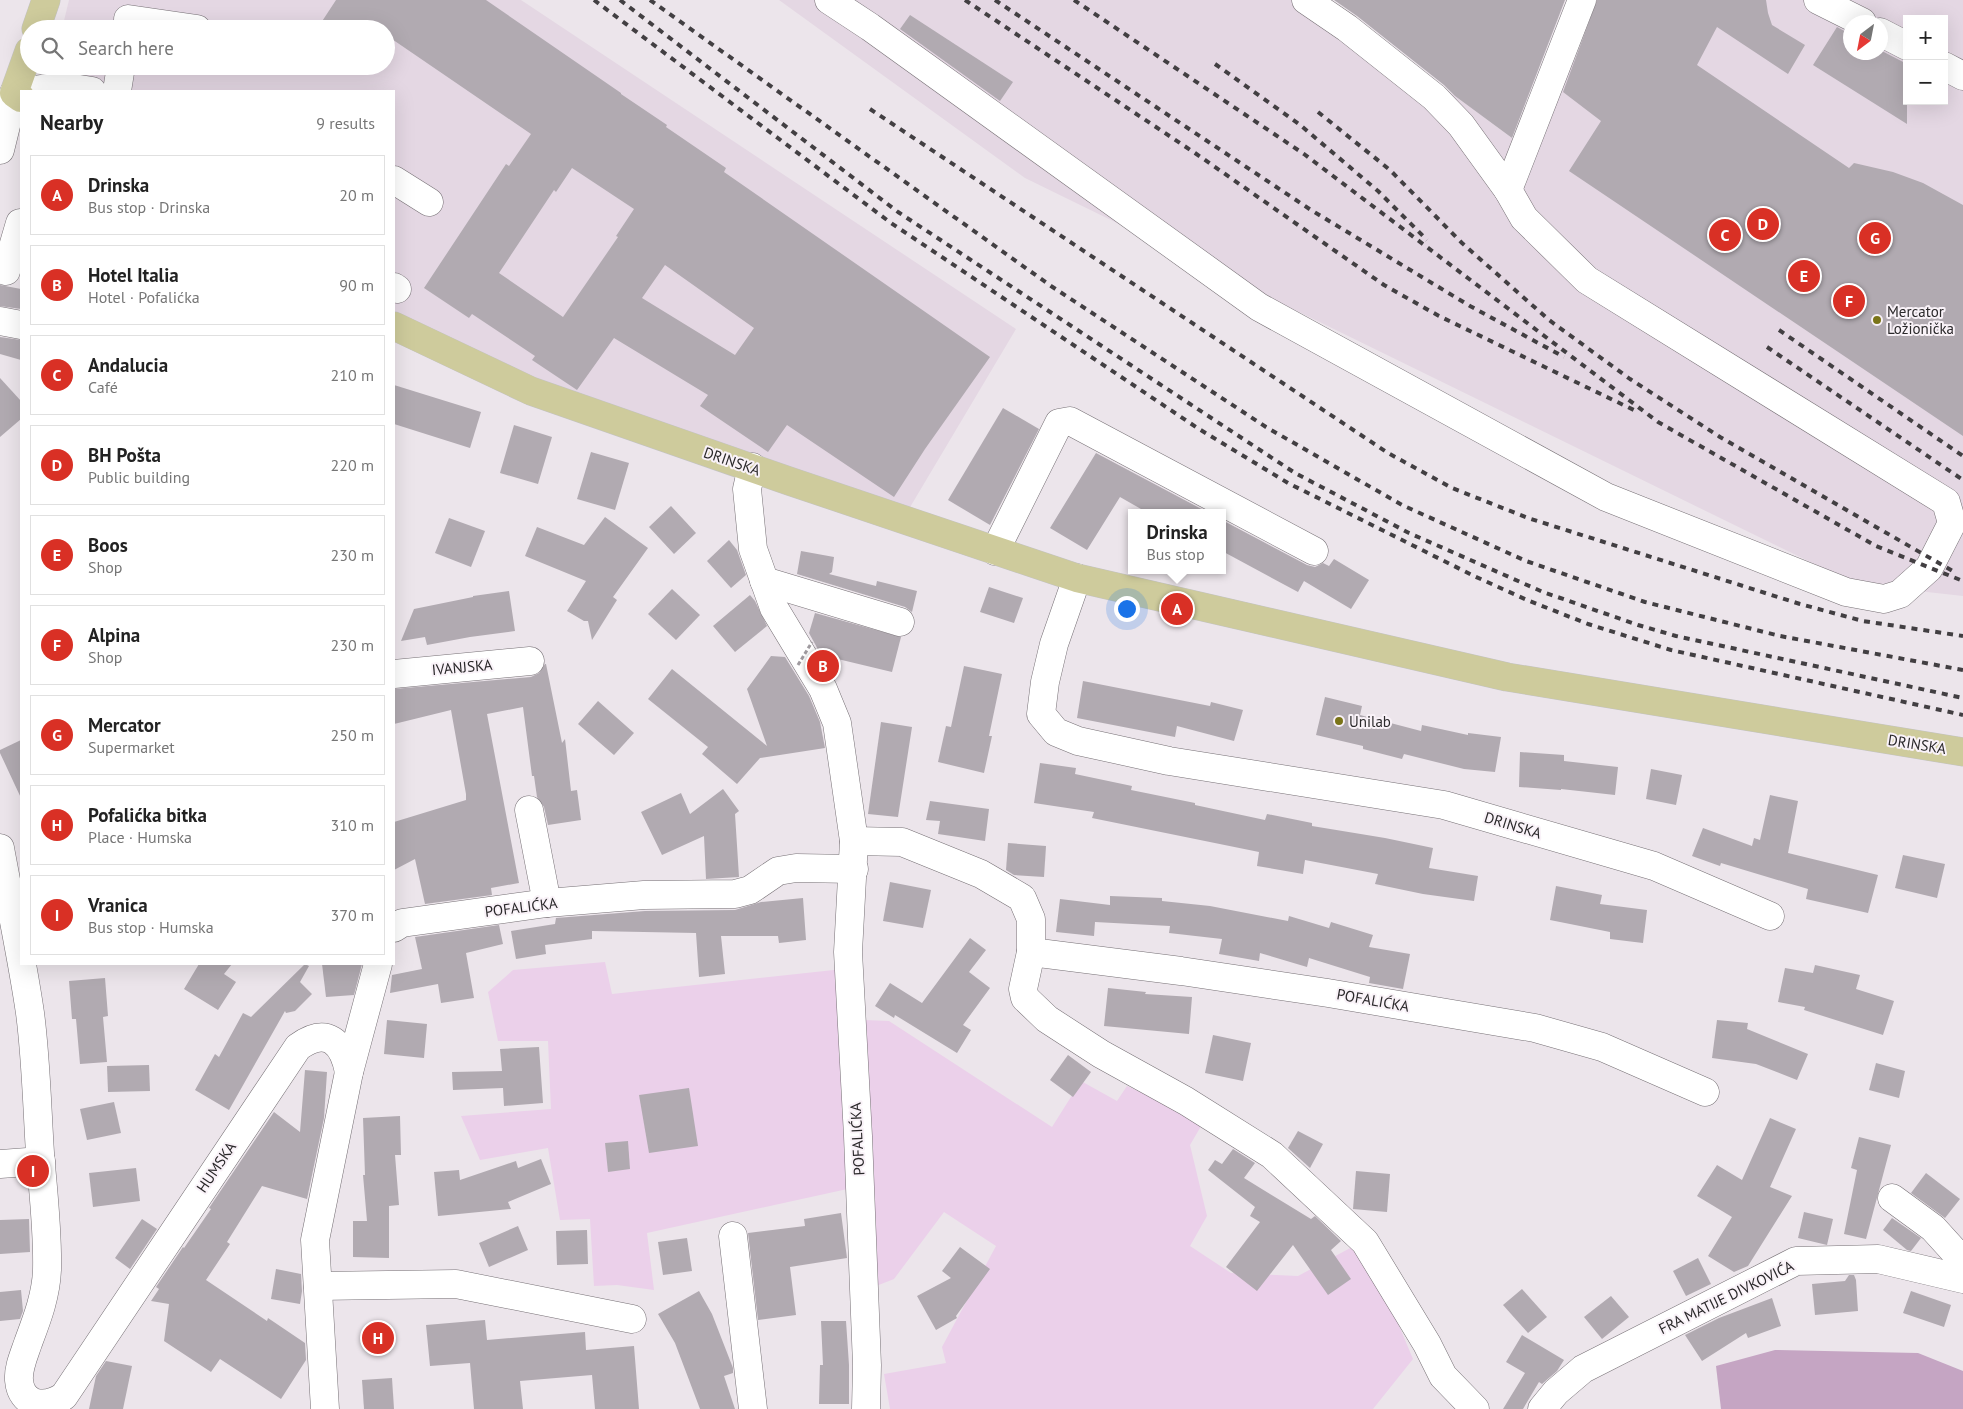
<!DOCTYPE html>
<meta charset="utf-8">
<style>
body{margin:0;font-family:"PT Sans",sans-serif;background:#f2f2f2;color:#222}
.controls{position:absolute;right:15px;top:15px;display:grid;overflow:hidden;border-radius:0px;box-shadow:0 5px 20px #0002}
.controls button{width:45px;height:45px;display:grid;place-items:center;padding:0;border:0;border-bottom:1px solid #e0e0e0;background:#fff;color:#222;font:25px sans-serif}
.compass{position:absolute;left:1843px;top:15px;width:45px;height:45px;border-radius:50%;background:#fff;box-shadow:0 5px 20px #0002;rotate:212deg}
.you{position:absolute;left:1126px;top:608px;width:18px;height:18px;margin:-12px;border:4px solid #fff;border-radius:50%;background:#1a73e8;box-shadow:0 0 0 8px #1a73e833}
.badge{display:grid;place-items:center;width:32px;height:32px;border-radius:50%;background:#d93025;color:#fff;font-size:16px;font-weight:700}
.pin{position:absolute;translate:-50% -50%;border:2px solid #fff;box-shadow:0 1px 5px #0006}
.popup{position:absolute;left:1128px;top:509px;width:98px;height:65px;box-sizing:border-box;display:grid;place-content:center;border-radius:0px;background:#fff;filter:drop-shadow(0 1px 4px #0005);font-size:16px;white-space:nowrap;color:#767676}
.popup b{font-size:19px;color:#222}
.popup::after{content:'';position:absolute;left:50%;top:100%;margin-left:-10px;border:10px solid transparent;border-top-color:#fff}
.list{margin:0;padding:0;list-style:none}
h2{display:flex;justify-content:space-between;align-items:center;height:65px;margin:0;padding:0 20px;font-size:21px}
h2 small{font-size:16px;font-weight:400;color:#767676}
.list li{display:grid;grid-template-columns:32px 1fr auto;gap:15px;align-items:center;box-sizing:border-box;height:80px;margin:0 10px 10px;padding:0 10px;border:1px solid #e0e0e0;border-radius:0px}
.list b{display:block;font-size:19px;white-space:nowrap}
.list p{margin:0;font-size:16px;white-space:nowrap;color:#767676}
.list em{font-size:16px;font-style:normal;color:#767676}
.icon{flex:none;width:28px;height:28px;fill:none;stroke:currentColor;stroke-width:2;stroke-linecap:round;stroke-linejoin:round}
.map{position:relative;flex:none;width:1963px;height:1409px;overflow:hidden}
.search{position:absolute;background:#fff;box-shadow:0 5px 20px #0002;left:20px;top:20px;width:375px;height:55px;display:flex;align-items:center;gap:12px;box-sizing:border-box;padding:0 18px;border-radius:28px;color:#767676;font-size:19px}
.panel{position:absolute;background:#fff;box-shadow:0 5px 20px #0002;left:20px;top:90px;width:375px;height:875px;border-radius:0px}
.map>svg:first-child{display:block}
</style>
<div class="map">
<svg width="1963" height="1409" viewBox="0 0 1963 1409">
<rect width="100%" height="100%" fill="#ece5eb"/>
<!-- built -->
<g fill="#e4d7e3" fill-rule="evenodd">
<path d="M69,0h452l495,329 -113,190 -509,-193v-235h-348l6,-25h334v-37h-324z"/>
<path d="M779,0h546l199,147 85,-147h354v596l-108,-12 -830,-406zM1907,19h37v82h-37zM1850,22h30v30h-30z"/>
</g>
<!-- green -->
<g fill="#ebd0ea">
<path d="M605,962l7,32 231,-25 9,219 -205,45 7,57 -37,-5 -23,1 -4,-67 -30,1 -12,-72 -68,12 -19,-44 90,-7 -3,-68h-50l-10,-49 25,-22z"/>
<path d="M864,1020l25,1 163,106 29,-46 36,20 10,-15 77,35 -14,24 17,71 -17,30 41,27 67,3 56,-30 30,44 29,69 -40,50h-483l-6,-35 62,-11 -4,-16 54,-101 -52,-34 -50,67 -23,9z"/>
</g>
<!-- forest -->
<path fill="#c5a5c3" d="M1775,1350l143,3 45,18v38h-242l-5,-43z"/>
<!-- building -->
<g fill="#b1aab1" fill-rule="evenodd">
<path d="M336,0h150l135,93v1l46,31 -1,2 60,41 -2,4 266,185 -65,92 -31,48 -107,-72 -19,27 -68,-46 8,-11 -94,-57 -37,52 -45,-30 3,-4 -63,-42 -3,4 -45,-30 82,-124 3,2 22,-32 -145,-99v-6h-69zM572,168l62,41 -18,27 2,1 -55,80 -64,-44 55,-83 2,2zM665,265l89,63 -19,27 -93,-57z"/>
<path d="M1334,0h231l-53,138 -57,-42 -11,-11 -87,-69z"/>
<path d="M1597,0h169l2,13 4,12 33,20 -17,29 -71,-47 -20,38 152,103 5,-5 39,9 30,11 40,22v231l-394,-265 32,-50 -38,-29z"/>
<path d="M910,15l103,67 -13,19 -100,-72z"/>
<path d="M1837,27l13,7v18h30v-2l27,14v60l-94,-59z"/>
<path d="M0,285l21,4v20l-21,-3z"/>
<path d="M0,337l21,3v20l-21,-6z"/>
<path d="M0,378l21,23v18l-21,18z"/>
<path d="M394,385l87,27 -11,36 -76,-24z"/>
<path d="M1003,408l36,21 -49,96 -42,-25z"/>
<path d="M514,425l38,12 -14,47 -38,-11z"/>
<path d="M591,452l38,11 -14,47 -38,-11z"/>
<path d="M1096,453l113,60h-61l-28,-16 -33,53 -37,-22z"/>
<path d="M671,506l25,27 -22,21 -25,-27z"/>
<path d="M605,517l43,31 -35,49 4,3 -25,40 -4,-19h-4l-17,-10 19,-30 -61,-25 12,-29 47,18z"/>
<path d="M449,518l36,13 -14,36 -36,-14z"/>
<path d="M1222,520l85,45 8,2 8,-4 6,3 5,-7 35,21 -18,29 -47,-28 -6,11 -76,-41z"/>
<path d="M729,540l8,10 9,25 -15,13 -24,-27z"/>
<path d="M801,551l33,6 -2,15 -3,2 47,12 1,-5 40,10 -5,21 -7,-5 -108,-33z"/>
<path d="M989,587l34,11 -9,25 -34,-11z"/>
<path d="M672,589l28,26 -24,25 -28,-26z"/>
<path d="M509,591l6,40 -45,6 -43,8 -2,-8 -24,4 13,-32 59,-12v-1z"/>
<path d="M750,595l5,6 12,25 -32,26 -22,-26z"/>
<path d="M815,613l86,24 -9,35 -71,-17 -12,-22z"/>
<path d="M771,656l14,1 24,39 11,26 5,26 -65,10 -23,26 -35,-30 6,-7 -60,-48 24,-30 95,77 -20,-57z"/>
<path d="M545,664h1l16,79 3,-4 6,52 6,-1 4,30 -33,5 -4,-18 -7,-10 -3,-21h-2l-9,-69 -36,7 32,169 -28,5 1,7 -67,9 -10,-45 -21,11v-48l72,-22v-6l-15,-84 -57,14v-35l137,-12 8,-4z"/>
<path d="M964,666l38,8 -13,62h3l-8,37 -46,-11 8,-36 5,1z"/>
<path d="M1083,681l127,25 1,-4 32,8 -9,31 -57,-15 -2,11 -98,-19z"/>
<path d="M1325,697l37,9 -2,9 61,16 1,-6 46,10v-2l33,4 -6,35 -31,-3 -60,-15 -2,5 -39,-10v-3l-47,-11z"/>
<path d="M598,701l36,32 -20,22 -36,-31z"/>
<path d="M881,722l31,5 -14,90 -30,-3z"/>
<path d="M21,740v58l-21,-45v-3z"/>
<path d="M1520,752l44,3v6l54,6 -3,28 -54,-6v1l-42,-3z"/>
<path d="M1040,763l36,5 -1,6 57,12 -1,4 64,13v2l70,15 2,-6 45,9v3l73,12 48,10 -4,20 49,8 -4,25 -51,-7 -48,-10 3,-10 -73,-14 -2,14 -46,-8 2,-14 -167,-34 2,-6 -60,-9z"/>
<path d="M1651,769l31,6 -6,30 -30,-6z"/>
<path d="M723,789l16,22 -4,3 4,63 -33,2 -2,-43 -42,19 -21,-43 40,-19 9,21z"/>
<path d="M1770,795l28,6 -10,52 90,22 -10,38 -62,-14 2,-10 -87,-26 -1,3 -28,-10 11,-28 49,18 2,-8 6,2z"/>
<path d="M930,801l59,8 -4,32 -47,-7 2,-13 -14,-1z"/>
<path d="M1008,843l38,3 -2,31 -30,-2 -8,-5z"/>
<path d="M1903,855l42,9 -8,34 -42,-10z"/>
<path d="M890,882l41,8 -8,38 -40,-7z"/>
<path d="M1556,886l46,9 -2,9 47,6 -4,33 -33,-4v-7l-60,-12z"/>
<path d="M1110,896l52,2v3l48,5 78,15 1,-5 40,12 2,-6 42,13 -4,12 41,7 -7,35 -34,-6 1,-6 -61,-19 -2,9 -47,-14 -1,8 -40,-7 3,-15 -53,-6 1,-7 -75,-4 -1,14 -38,-4 4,-33 50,6z"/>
<path d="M803,898l3,42 -27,3 -1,-7h-57l4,38 -26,3 -3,-44 -104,-2v8l-47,6 1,9 -30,5 -5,-28 44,-7 1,-6 89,-7 90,-1 26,-8z"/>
<path d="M499,925l4,19 -37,9 8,45 -33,5 -3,-19 -48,9 2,-18 30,-6 -7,-32z"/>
<path d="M970,938l16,12 -17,22 21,16 -27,37 8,5 -14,23 -62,-38 -1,3 -19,-12 15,-23 32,20z"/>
<path d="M199,964h33l-8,10 12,8 -18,28 -34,-21z"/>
<path d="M305,964l4,2 -9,16 12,12 -17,17 -9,2 -1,-2 -56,99 -34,-20 20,-36 4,3 24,-44 8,4z"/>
<path d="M322,964h40l-8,31 -28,2z"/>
<path d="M1815,965l45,10 -4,14 38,12 -11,34 -79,-25 1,-3 -27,-5 7,-34 28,5z"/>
<path d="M105,978l3,38 -5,1 4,45 -27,2 -4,-45h-4l-3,-38z"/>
<path d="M1108,988l38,4 -1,2 47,3 -3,37 -85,-8z"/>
<path d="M387,1020l40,4 -3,34 -40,-4z"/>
<path d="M1717,1020l31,3 -1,6 61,25 -11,26 -41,-16 -44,-6z"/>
<path d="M1213,1035l38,8 -8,38 -38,-8z"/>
<path d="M539,1047l4,56 -39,3 -1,-18 -50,2 -1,-18 50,-1 -2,-22z"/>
<path d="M1068,1055l23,17 -18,25 -23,-17z"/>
<path d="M1876,1063l29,8 -6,27 -30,-8z"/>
<path d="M149,1065l1,26 -42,1 -1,-26z"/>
<path d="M305,1070l22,2 -3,46 -17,81 -45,-13 -35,56 3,2 -24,36 61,41 1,-3 37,25 1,17 -25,39 -61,-40 -9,13 -47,-31 5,-37 -18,-3 8,-12 -3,-2 27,-40 1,1 27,-39 -2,-1 65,-96 26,20z"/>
<path d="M689,1088l9,58 -49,7 -10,-58z"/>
<path d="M114,1102l7,31 -34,7 -7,-31z"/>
<path d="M400,1116l1,39h-6l4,50 -10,1v52l-36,-1v-36h14l-4,-46h2l-2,-57z"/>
<path d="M1770,1118l26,11 -26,58 22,9 -44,70 -14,6 -26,-16 24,-39 -35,-21 20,-31 25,15z"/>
<path d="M1298,1131l25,13 -13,24 -22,-20z"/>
<path d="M1859,1137l32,8 -25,94 -22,-5 13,-64 -6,-2z"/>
<path d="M628,1141l2,28 -22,3 -3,-29z"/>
<path d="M1233,1149l22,14 -11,15 67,41 4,-3 26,25 -10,9 20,29 -23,16 -35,-50 -36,46 -31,-24 34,-45 -10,-6 5,-9 -47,-37 7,-10 7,4z"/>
<path d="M541,1159l10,25 -43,18 3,7 -73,7 -4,-44 25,-2 1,10 56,-19 2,7z"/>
<path d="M136,1168l4,33 -47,6 -4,-34z"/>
<path d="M1356,1171l34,3 -3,38 -34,-3z"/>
<path d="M1926,1173l34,26 -15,19 -34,-25z"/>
<path d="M1804,1212l29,7 -6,26 -29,-7z"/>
<path d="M841,1213l6,45 -57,9 6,48 -38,5 -10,-87 57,-7 -1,-7z"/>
<path d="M1892,1218l29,20 -10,13 -4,-1 -24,-20z"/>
<path d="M29,1219l1,33 -30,2v-34z"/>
<path d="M142,1219l15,10 -27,40 -15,-11z"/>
<path d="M518,1226l10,24 -39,17 -10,-24z"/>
<path d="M587,1230l1,34 -31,1 -1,-34z"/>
<path d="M687,1238l5,33 -29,4 -5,-33z"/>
<path d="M960,1247l30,22 -34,47 1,2 -21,12 -19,-34 34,-18 -9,-7z"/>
<path d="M1698,1258l13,26 -25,12 -13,-25z"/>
<path d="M276,1269l25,5 1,17 -2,13 -29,-5z"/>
<path d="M1849,1275h5l2,5 2,31 -43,4 -3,-31 33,-3z"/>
<path d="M1522,1289l25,28 -19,16 -25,-28z"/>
<path d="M21,1290l2,21 -3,8 -20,2v-29z"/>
<path d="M699,1291l13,23 21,54v5l-9,3 11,33h-35l-25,-66 -17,-29z"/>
<path d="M1911,1291l40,14 -7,22 -41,-14z"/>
<path d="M1611,1296l18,21 -27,22 -18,-22z"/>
<path d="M1772,1298l9,28 -33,12 -2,-5 -44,28 -17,-26 34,-17z"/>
<path d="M485,1320l2,20 98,-8 1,18 48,-4 5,63h-44l-3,-34 -72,6 3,28h-49l-4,-46 -40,3 -4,-41z"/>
<path d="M821,1321h25l3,44v39h-30l1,-39h3z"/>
<path d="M1522,1335l42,25 -7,11 -15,13 -3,-2 -16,27h-20l22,-36 -19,-11z"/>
<path d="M106,1361l26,5 -9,43h-34l7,-33z"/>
<path d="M392,1378l2,31h-30l-2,-29z"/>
</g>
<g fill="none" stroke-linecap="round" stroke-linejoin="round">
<defs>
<g id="minor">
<path d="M829,0l41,27 389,280 347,190 240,95 38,7 16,-5 29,-26 23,-45 -6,-21 -359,-222 -63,-62 -16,-28 -47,-65 -27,-28 -87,-69 -41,-28"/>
<path d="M1818,0l44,22"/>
<path d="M128,19l69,10"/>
<path d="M1880,32l27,14"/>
<path d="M1944,66l19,10"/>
<path d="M27,91l34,-5 31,5"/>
<path d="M117,91l4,-25"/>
<path d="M0,150l14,-57"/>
<path d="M394,180l35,22"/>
<path d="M1508,190l74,-190"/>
<path d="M6,271l14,-48"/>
<path d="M394,287l3,2"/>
<path d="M0,321l21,4"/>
<path d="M752,467l-5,22 6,60 21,59 49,81 14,34 17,118 -6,111 10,184 9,229 -1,44"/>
<path d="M995,551l64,-128 11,-2 244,130"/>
<path d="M1077,578l-23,66 -9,38 -4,32 15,18 22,9 91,20 275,44 210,61 116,50"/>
<path d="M764,581l136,41"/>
<path d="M394,674l136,-13"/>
<path d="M529,810l18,93"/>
<path d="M854,841l48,1 79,32 41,24 9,21v33l-8,37 2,9 22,21 54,35 85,47 86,54 93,87 62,102 16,32 32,33"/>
<path d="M0,848c10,55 22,110 30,165 6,45 7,93 10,140 3,38 8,78 7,117 -1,26 -10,49 -19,73 -4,12 -10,25 -9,37 2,26 26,29 45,16l234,-349c29,-21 45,-5 51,25"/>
<path d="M394,928l8,-5 145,-20 97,-8 91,-1 15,-4 28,-19 18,-3 58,1"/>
<path d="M1031,952l150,19 147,22 207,35 67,19 103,45"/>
<path d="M0,1164l41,-3"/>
<path d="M1892,1198l41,30 30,33"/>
<path d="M733,1236l20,173"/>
<path d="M318,1286l138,-2 176,35"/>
<path d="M325,1409l-10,-169 34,-168 29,-108"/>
<path d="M1542,1409l14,-17 27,-23 213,-108 82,-2 85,20"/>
</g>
<g id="major">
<path d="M36,29l10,-29"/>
<path d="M21,98l-7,-5 15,-42"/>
<path d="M394,326l137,65 258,90 288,97 430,99 456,75"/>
</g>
</defs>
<!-- minor casing -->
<use href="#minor" stroke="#767075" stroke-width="29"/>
<!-- major casing -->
<use href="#major" stroke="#c3c3c3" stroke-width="29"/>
<!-- minor -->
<use href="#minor" stroke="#fff" stroke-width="28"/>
<!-- major -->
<use href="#major" stroke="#cecb9c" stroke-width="28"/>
<!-- rail -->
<g stroke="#423f42" stroke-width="4" stroke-dasharray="6 6" stroke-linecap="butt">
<path d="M594,0l297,223 308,206 89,54 186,93 53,24 61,24 83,26 292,65"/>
<path d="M620,0l278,212 397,261 114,60 134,59 95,33 38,11 287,62"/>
<path d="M650,0l401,286 215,141 136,78 124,56 119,41 135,34 183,34"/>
<path d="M965,0l230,153 189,132 55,31 199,96"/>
<path d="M995,0l316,210 159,96 94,51"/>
<path d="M1074,0l230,154 354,268 218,124 87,35"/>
<path d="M1215,64l84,60 79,67 49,49"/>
<path d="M870,109l518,344 64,35 76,30 272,86 63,17 100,15"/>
<path d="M1318,112l72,58 72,73 87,77 81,59 90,58 236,136"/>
<path d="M1779,330l184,126"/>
<path d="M1767,347l196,133"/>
</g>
<!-- path-bridge -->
<path stroke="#9f9a9f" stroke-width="3" stroke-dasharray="4 2.5" stroke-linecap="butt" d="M798,665l14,-23"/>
</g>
<!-- markers -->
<g fill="#7a7418" stroke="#f9f2f8" stroke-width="2">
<circle cx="1877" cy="320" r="5"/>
<circle cx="1339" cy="721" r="5"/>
</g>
<g text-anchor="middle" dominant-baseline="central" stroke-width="4" stroke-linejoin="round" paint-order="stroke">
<!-- poi labels -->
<g font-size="15" fill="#2a282a" stroke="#f9f2f8" text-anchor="start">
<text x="1887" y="311">Mercator<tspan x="1887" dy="17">Ložionička</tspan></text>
<text x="1349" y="721">Unilab</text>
</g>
<!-- street labels -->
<g font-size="15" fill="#2a282a" stroke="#f9f2f8">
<text transform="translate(732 461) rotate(19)">DRINSKA</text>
<text transform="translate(462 667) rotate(-5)">IVANJSKA</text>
<text transform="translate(1917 744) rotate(9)">DRINSKA</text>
<text transform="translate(1513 825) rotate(17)">DRINSKA</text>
<text transform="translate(521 907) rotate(-7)">POFALIĆKA</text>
<text transform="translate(1373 1000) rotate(10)">POFALIĆKA</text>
<text transform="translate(857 1139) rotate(-93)">POFALIĆKA</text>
<text transform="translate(216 1167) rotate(-56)">HUMSKA</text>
<text transform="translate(1726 1297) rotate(-26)">FRA MATIJE DIVKOVIĆA</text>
</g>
</g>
</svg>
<div class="controls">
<button>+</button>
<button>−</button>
</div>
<svg class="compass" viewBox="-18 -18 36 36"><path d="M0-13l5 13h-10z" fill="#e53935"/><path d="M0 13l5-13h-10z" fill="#767676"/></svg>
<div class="you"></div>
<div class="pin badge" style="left:1177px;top:609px">A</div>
<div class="popup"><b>Drinska</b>Bus stop</div>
<div class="pin badge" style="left:823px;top:666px">B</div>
<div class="pin badge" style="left:1725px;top:235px">C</div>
<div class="pin badge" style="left:1763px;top:224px">D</div>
<div class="pin badge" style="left:1804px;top:276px">E</div>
<div class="pin badge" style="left:1849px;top:301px">F</div>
<div class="pin badge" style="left:1875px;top:238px">G</div>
<div class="pin badge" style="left:378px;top:1338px">H</div>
<div class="pin badge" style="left:33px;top:1171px">I</div>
<div class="search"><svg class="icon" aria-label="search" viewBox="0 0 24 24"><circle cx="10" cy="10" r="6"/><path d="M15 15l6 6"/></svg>Search here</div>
<section class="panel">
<h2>Nearby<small>9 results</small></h2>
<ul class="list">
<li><span class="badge">A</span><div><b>Drinska</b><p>Bus stop · Drinska</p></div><em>20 m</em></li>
<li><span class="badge">B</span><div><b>Hotel Italia</b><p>Hotel · Pofalićka</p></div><em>90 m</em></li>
<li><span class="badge">C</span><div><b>Andalucia</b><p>Café</p></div><em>210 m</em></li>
<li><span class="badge">D</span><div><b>BH Pošta</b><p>Public building</p></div><em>220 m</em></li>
<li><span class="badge">E</span><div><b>Boos</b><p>Shop</p></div><em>230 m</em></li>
<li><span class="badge">F</span><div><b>Alpina</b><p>Shop</p></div><em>230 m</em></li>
<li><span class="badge">G</span><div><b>Mercator</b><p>Supermarket</p></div><em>250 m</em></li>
<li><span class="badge">H</span><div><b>Pofalićka bitka</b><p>Place · Humska</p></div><em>310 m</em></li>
<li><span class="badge">I</span><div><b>Vranica</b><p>Bus stop · Humska</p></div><em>370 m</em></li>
</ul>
</section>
</div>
